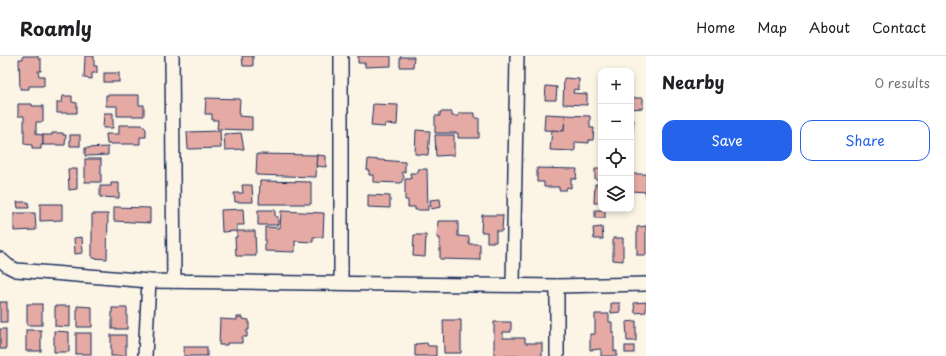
<!DOCTYPE html>
<meta charset="utf-8">
<style>
body{margin:0;font-family:"Playpen Sans",sans-serif;background:#f2f2f2;color:#202124}
.controls{position:absolute;right:12px;top:12px;display:grid;overflow:hidden;border-radius:8px;box-shadow:0 2px 6px #0003}
.controls button{width:36px;height:36px;display:grid;place-items:center;padding:0;border:0;border-bottom:1px solid #e0e0e0;background:#fff;color:#202124;font:20px sans-serif}
.list{margin:0;padding:0;list-style:none}
h2{display:flex;justify-content:space-between;align-items:center;height:52px;margin:0;padding:0 16px;font-size:17px}
h2 small{font-size:13px;font-weight:400;color:#757577}
.actions{display:flex;gap:8px;padding:12px 16px}
.actions a{flex:1;padding:9px 0;border:1px solid #2563eb;border-radius:12px;text-align:center;font-size:14px;color:#2563eb}
.actions .main{background:#2563eb;color:#fff}
.icon{flex:none;width:22px;height:22px;fill:none;stroke:currentColor;stroke-width:2;stroke-linecap:round;stroke-linejoin:round}
.map{position:relative;flex:none;width:646px;height:300px;overflow:hidden}
header{display:flex;align-items:center;gap:24px;box-sizing:border-box;height:56px;padding:0 20px;background:#fff;border-bottom:1px solid #e0e0e0}
header strong{font-size:19px}
nav{display:flex;gap:22px;margin-inline-start:auto;font-size:14px}
main{display:flex}
aside{flex:1;background:#fff}
.map>svg:first-child{display:block}
</style>
<header>
<strong>Roamly</strong>
<nav><a>Home</a><a>Map</a><a>About</a><a>Contact</a></nav>
</header>
<main>
<div class="map">
<svg width="646" height="300" viewBox="0 0 646 300">
<rect width="100%" height="100%" fill="#fcf5e5"/>
<filter id="ink" filterUnits="userSpaceOnUse"><feTurbulence type="fractalNoise" baseFrequency=".025" numOctaves="2"/><feDisplacementMap in="SourceGraphic" scale="8" xChannelSelector="R" yChannelSelector="G"/><feConvolveMatrix kernelMatrix="1 2 1 2 8 2 1 2 1" color-interpolation-filters="sRGB"/></filter>
<g filter="url(#ink)">
<!-- building -->
<g fill="#e4aaa3" stroke="#1b2f5e">
<path d="M23,0h15v3h3v12h-3l1,5h5v10h-15v3h-9l-1,-30h4z"/>
<path d="M85,0h9v10h3v7h-5v6l-8,-1z"/>
<path d="M242,0h11v10h-10z"/>
<path d="M358,0h33v10l-26,1v-4h-7z"/>
<path d="M400,1h14l-1,10h-13z"/>
<rect x="104" y="17" width="15" height="9"/>
<path d="M564,22l15,1v11l-5,-1 -1,4 14,1v11l-24,-1z"/>
<path d="M546,30l11,1 -1,13h-11z"/>
<path d="M106,39h33v10h5v11h-27v-10h-11z"/>
<path d="M63,40h9v6l5,1v10h-20v-11h5z"/>
<path d="M206,42l34,1 -1,17 13,1v13l-35,-1 1,-9h-6v-6h-7z"/>
<path d="M631,42h12v10l-12,1z"/>
<path d="M18,48h14v2h11v16h-7v12l7,1v10h-2v4h-9v-4l-8,-1v-28h-6z"/>
<path d="M373,48l25,1 -1,20 -12,-1v3l-14,-1z"/>
<path d="M440,56h12v4h7v-3h16v5h4v20h-21v-5h-23v-17h5z"/>
<path d="M104,57h9v15h-10z"/>
<path d="M545,58l20,1 -1,16 -20,-1z"/>
<path d="M565,59l25,1v12h4l-1,12h-4v3l-14,-1v9l-25,-1 2,-20 12,1z"/>
<path d="M631,64h3l-2,19h-1z"/>
<path d="M119,69h23l4,4v8h-6v7h-33l-1,-10h13z"/>
<path d="M416,74l14,1 -2,24 -13,-1z"/>
<path d="M220,75l1,17 -33,1 -1,-17z"/>
<path d="M52,77h11v2h3l-1,10h-22v-10h9z"/>
<path d="M241,77l3,16 -19,1 -1,-16z"/>
<rect x="70" y="79" width="10" height="11"/>
<path d="M435,79h19v20l-18,1z"/>
<path d="M108,91v8l-23,1v-8z"/>
<path d="M257,98l60,1 -1,22 -60,-2z"/>
<path d="M317,99l9,1v11l-10,-1z"/>
<rect x="85" y="103" width="16" height="23"/>
<path d="M368,103l37,3v10h-3l2,5 -3,6 -28,-1v-7h-4v-5h-2z"/>
<path d="M537,112l40,1 -1,10h-5v9l-4,-1 -1,3h-7v-3h-15v-5h-7z"/>
<path d="M68,113h9v20l-8,1z"/>
<path d="M418,113h9l1,41h-13v-3h-7v-7h-3v-21h6l-1,-6h8z"/>
<path d="M595,113h6v11l-6,-1z"/>
<path d="M632,118h14v23v-5l-15,-1z"/>
<path d="M260,125l51,1v22h-52z"/>
<path d="M111,127h8v15l-19,-1v-11h11z"/>
<path d="M595,128h6v19h-7z"/>
<path d="M242,129h10l1,17h-18l-1,-9h9z"/>
<path d="M368,139l22,1v12l-22,-1z"/>
<path d="M440,143l1,8 -10,2 -1,-9z"/>
<path d="M17,146h11l1,6h-11z"/>
<path d="M40,148h22v16l-22,1z"/>
<path d="M114,151l36,1v15l-36,-2z"/>
<path d="M243,153l1,16h-7v6l-15,1 -1,-22z"/>
<path d="M258,154h17v6l3,1v8h-20z"/>
<rect x="595" y="154" width="10" height="8"/>
<path d="M281,155l43,2 -1,24h-10v5l-18,-1v11l-30,-1v-24l15,1z"/>
<path d="M14,157h21l1,17 -22,1z"/>
<path d="M92,158h16l-1,45 -15,-1z"/>
<path d="M482,159h21l-1,16h-6v11h-9v-10h-6z"/>
<path d="M438,165h20v15l11,1v7h11v16l-40,-1v-21h-3z"/>
<path d="M646,170v29h-9v-28z"/>
<path d="M602,171l1,12h-9l-1,-11z"/>
<path d="M237,175h18l1,25h-20l-1,-19h2z"/>
<path d="M414,179h12l-1,22 -12,-1z"/>
<path d="M82,181l1,16 -8,1 -1,-16z"/>
<path d="M613,182h10v23l-10,-1z"/>
<rect x="0" y="246" width="7" height="20"/>
<path d="M646,246v10l-11,1 -1,-10z"/>
<path d="M611,247h9v9l-9,1z"/>
<rect x="27" y="248" width="15" height="21"/>
<path d="M55,250h15v21l-15,-1z"/>
<path d="M77,250l15,1v20h-15z"/>
<rect x="112" y="252" width="15" height="21"/>
<path d="M595,258h14v8h3v11l2,-1v19h3v5h-16v-7l-11,1v-16h5z"/>
<path d="M237,261h5v2l7,1v10h-2v7h-5v6h-15v2h-8l1,-26 17,1z"/>
<path d="M443,264h18v33h-17z"/>
<path d="M636,265v20h-9l-1,-19z"/>
<path d="M494,266h17v10h-8v6h22v5h17v13h-48z"/>
<rect x="0" y="273" width="6" height="20"/>
<rect x="26" y="274" width="15" height="21"/>
<path d="M54,275l15,1v20h-15z"/>
<rect x="76" y="277" width="15" height="21"/>
<rect x="111" y="279" width="15" height="21"/>
<path d="M427,287l1,3h8v10h-21v-12z"/>
<rect x="625" y="290" width="9" height="7"/>
<rect x="184" y="291" width="23" height="9"/>
</g>
<g fill="none" stroke-linecap="round" stroke-linejoin="round">
<defs>
<g id="minor">
<path d="M172,0l2,225"/>
<path d="M0,203l8,7 8,4 133,11 408,5 89,-2"/>
<path d="M341,227v-227"/>
<path d="M513,229l4,-229"/>
<path d="M557,230v70"/>
<path d="M145,300l4,-75"/>
</g>
</defs>
<!-- minor casing -->
<use href="#minor" stroke="#1b2f5e" stroke-width="16"/>
<!-- minor -->
<use href="#minor" stroke="#fcf5e5" stroke-width="13"/>
</g>
</g>
</svg>
<div class="controls">
<button>+</button>
<button>−</button>
<button><svg class="icon" aria-label="locate" viewBox="0 0 24 24"><circle cx="12" cy="12" r="6"/><path d="M12 2v4M12 18v4M2 12h4M18 12h4"/></svg></button>
<button><svg class="icon" aria-label="layers" viewBox="0 0 24 24"><path d="M12 4l9 5-9 5-9-5zM3 14l9 5 9-5"/></svg></button>
</div>
</div>
<aside>
<h2>Nearby<small>0 results</small></h2>
<ul class="list">
</ul>
<div class="actions"><a class="main">Save</a><a>Share</a></div>
</aside>
</main>
